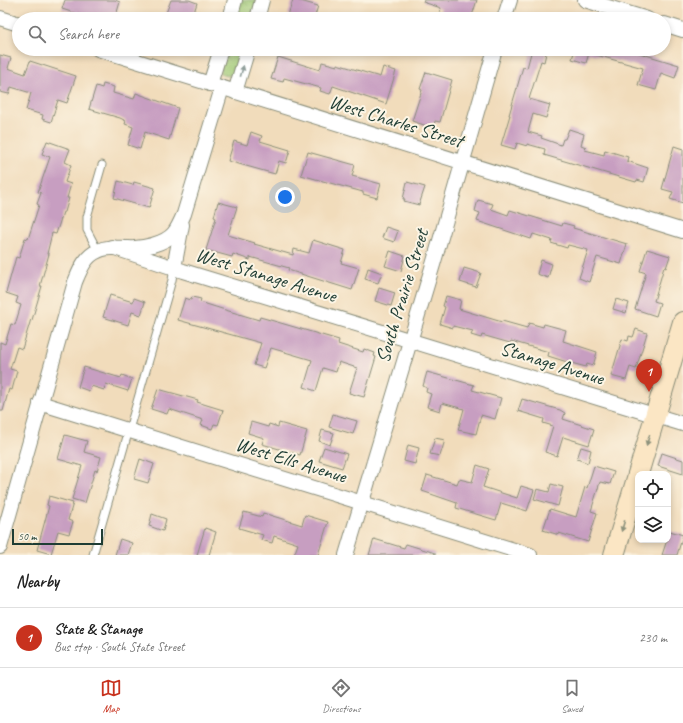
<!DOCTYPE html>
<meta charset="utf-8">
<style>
body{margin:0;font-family:Caveat,sans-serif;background:#f6f6f6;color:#222}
.controls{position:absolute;right:12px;bottom:12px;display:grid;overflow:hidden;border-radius:8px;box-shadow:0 2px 6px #0003}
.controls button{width:36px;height:36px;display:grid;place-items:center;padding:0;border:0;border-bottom:1px solid #e0e0e0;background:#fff;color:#222;font:20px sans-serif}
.scale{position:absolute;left:12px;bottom:10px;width:91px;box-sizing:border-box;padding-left:4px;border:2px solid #1f3d34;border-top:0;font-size:11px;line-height:14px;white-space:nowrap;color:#1f3d34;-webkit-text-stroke:3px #fcf5e5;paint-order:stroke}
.you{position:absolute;left:285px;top:197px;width:14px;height:14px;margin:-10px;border:3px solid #fff;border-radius:50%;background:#1a73e8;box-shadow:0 0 0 6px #1a73e833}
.badge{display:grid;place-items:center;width:26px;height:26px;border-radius:50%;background:#c8321e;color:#fff;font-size:13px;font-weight:700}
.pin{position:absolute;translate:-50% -33px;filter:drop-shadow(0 1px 2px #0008)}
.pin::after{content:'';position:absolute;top:21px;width:14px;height:12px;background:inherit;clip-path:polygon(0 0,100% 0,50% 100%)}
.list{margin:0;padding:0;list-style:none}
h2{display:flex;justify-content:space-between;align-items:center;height:52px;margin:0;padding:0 16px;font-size:17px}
h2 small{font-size:13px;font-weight:400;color:#767676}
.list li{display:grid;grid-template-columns:26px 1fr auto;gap:12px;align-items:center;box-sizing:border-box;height:60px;padding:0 16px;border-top:1px solid #e0e0e0}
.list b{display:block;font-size:15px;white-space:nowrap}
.list p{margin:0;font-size:13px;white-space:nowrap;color:#767676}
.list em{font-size:13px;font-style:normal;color:#767676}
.icon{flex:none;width:22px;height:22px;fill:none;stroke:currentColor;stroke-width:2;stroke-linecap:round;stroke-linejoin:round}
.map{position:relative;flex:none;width:683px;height:555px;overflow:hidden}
.search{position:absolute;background:#fff;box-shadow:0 2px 6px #0003;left:12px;right:12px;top:12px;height:44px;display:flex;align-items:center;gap:10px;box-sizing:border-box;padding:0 14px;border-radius:22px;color:#767676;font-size:15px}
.sheet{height:112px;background:#fff}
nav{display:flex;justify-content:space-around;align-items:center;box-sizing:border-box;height:56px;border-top:1px solid #e0e0e0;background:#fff;font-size:11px;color:#767676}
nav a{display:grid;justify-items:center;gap:2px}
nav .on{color:#c8321e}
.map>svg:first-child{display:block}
</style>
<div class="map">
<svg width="683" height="555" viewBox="0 0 683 555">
<defs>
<pattern id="park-crowns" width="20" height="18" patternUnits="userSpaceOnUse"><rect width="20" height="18" fill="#9ec874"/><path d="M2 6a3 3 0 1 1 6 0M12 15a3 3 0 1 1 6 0" fill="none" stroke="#80a460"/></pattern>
</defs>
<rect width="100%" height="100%" fill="#fcf5e5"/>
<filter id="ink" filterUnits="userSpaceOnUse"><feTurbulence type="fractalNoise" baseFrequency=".025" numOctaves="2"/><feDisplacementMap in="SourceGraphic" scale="8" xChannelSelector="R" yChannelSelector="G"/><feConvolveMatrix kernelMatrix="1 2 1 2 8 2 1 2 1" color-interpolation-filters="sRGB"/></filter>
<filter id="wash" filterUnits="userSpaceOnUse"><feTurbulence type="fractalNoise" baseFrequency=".012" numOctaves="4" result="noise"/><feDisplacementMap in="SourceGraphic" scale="16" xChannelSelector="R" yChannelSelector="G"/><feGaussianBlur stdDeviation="0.9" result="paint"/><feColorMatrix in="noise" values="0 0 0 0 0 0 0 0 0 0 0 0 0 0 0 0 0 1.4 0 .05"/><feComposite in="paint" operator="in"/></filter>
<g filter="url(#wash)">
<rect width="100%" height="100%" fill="#f1dcbb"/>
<!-- park -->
<g fill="url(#park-crowns)" stroke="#5e8254">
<path d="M238,0h19l-6,19h-18z"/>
<path d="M223,49h19l-9,25c-5,3 -8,2 -13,-1z"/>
</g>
<g id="blocks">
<!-- building -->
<g fill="#c79ec1">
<path d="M65,0h50l5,2 -5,17h-16l-12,-4v2l-25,-8z"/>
<path d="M171,0h18l8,3 -5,16h-6l-20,-6z"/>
<path d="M293,0h4l21,6 -4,13h-13l-13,-4z"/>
<path d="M424,0h53l-6,19h-33l3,-11 -18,-6z"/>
<path d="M532,49h15l-3,13 -3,-1 -12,38 21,6 -4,13 -13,-4 -5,18 14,4 -1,2 20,7 2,-6h2l4,-10 15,5 -3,11 5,2 -1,3 19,5 1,-5 23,7 -1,4 21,7 -4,14 -7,-2 -1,2 -75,-22 -17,-5 1,-6 -18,-5v2l-10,-3 -2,6 -14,-4 9,-30h-1l14,-48 4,1z"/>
<path d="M575,49h51l53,16 -4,13 -14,-5 -5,17 -18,-5 5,-17 -54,-15 -3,10 -14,-4z"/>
<path d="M0,55l11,3 -3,10 17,6 5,-13 46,15 -9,27 -9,-3 -7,22 -9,-3 1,-4 -17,-5 5,-17 -20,-6 -2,7 -9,-2z"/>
<path d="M278,57l42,13 2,-8 15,4v-2l43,13 3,-10 13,4 -10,33 -53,-18 -3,8 -10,-3 1,-3 -37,-10 -1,4 -12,-3z"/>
<path d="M426,72l26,8 -12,42 -5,-1 -2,7 -21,-7 10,-31 -2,-1z"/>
<path d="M103,84l11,3 -1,6 21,6 2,-6 42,15 -9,32 -24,-8 -5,17 -12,-4 5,-18 -8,-3 1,-3 -6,-3 -31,-9 7,-23 6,2z"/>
<path d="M251,132l11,4 -2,5 30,9 -4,13 -7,-2 -4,13 -47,-13 6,-20 13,4z"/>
<path d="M47,141l23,8 -5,13 6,3 -6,17 6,2 -4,14h2l-4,14h-2l-7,22 -4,-1 -5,21h2l-9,32h2l-10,34 -1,-1 -9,30 -5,-2 -7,22 7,2 -5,19 -3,-1 -6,22h-3v-69l5,2 6,-20 4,1 6,-20 -5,-2 2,-6 -12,-4 10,-36 3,1 6,-20 3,1 11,-34 -2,-1 4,-11 -3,-1 12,-35 -8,-3z"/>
<path d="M674,146l9,3v54l-13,-4 3,-7 -11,-3z"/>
<path d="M308,152l47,13 -3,11 29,8 -4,14 -14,-4v-2l-62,-17z"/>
<path d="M118,181l15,4 1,-3 21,6 -6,20 -35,-10z"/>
<path d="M407,182l18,5 -6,18 -15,-4 1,-2h-2z"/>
<path d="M478,200l15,4 -2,5 17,6 2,-5 52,16 1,-3 11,3 -1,2 54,16 -6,20 -24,-7 -8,25 -10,-4 9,-28 -20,-5 -1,3 -16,-5 1,-3 -19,-6 -2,5 -54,-18 3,-8 -5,-2z"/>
<path d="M218,202l19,5 -9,28 27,8 -1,1 39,11 1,-6 15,4 4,-13 32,10 -4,13 18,5 -7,22 -64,-20 1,-2 -39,-11v3l-17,-6 -1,3 -26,-7 10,-32 -2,-1z"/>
<path d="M386,227l12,4 -4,11 -12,-4z"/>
<path d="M647,249l23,7 -4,12 -2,-1 -10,34 6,2 -4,13 -21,-7 11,-36 -6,-2z"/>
<path d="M390,251l15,5 -4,15 -16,-5z"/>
<path d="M541,260l11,4 -4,14 -11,-4z"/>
<path d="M368,268l14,5 -4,10 -13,-4z"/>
<path d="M464,268l17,5 -5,14 -16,-5z"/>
<path d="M379,288l16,5 -4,13 -16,-5z"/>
<path d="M110,295l23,7 1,-4 11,4 -4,13 -9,-3 -4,13 -25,-8z"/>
<path d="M446,296l15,4 -2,9 43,13v-1l25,7 2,-5 14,4 1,-3 22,6 -3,11 34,11 -4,14 -6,-2 -1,3 -22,-6 -16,-5 1,-4 -38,-11 -1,2 -28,-8 -1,3 -10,-3 2,-4 -20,-5v2l-13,-4 5,-17 -2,-1z"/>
<path d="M192,297l9,2 -1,3 22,7 37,11 1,-3 79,23 -1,4 25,8 1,-3 11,4 -1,3 2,1 -12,40 -15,-4 8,-25 -18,-6 -3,10 -13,-4 -7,23 -12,-4 8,-27 -41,-12 -7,20 -10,-3 7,-22 -83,-23 7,-22 6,2z"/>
<path d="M616,299l13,4 -3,10 -13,-4z"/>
<path d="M636,329l11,4 -11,36 -6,-2 -4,13 -15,-4 11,-37 6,2 1,-5 4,1z"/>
<path d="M84,367l37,11 1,-3 10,4 -4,12 -22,-7 -2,6 -13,-4 -2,5 -11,-4z"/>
<path d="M427,372l47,13 -2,5 29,8 -6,21 -14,-4 -5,19 -18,-4 6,-21 -22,-6 -2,8 -13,-4 4,-13 -5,-2 1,-4 -4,-2z"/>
<path d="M158,389l40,11 -1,2 26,8 -5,15 -4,-1 -2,5 -11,-4 2,-5 -34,-11 -2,5 -16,-5z"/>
<path d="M522,399l38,11 5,3 -2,6 31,10 -5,16 -26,-8 -6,19 -12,-4 8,-26 -10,-3 1,-4 -26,-8z"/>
<path d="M333,414l24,7 -4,13 -24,-7z"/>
<path d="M251,422l17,5 1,-3 9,3 1,-4 28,8 -7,24 -38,-11 2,-6 -16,-5z"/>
<path d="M322,430l12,3 -4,12 -11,-4z"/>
<path d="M65,435l22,6 -3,11 17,5 -4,14 -2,-1 -10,33 -13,-4 10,-33 -24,-7z"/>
<path d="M435,438l10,2 -5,16 -10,-2z"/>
<path d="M408,445l11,3 -4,16 -11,-3z"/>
<path d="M324,447l23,7 -5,14 -23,-7z"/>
<path d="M581,447l10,3 -3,13 -11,-4z"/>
<path d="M662,453l21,7v14l-25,-8z"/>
<path d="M140,459l14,5 -6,19 -14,-4z"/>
<path d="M477,465l12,4 -6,18 34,11 4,-12 13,4 -7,21 -26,-8 -5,17 -40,-12 1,-5 -35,-12 5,-16 30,9 2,-5 13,3z"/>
<path d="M594,466l20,6 -4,12 -10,-2 -9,29 6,2 -9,29 -29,-9v2l-16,-5 7,-21 26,8 9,-30 2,1z"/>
<path d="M551,484l12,3 -5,19 -24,-7 3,-10 12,3z"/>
<path d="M49,496l24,7 -5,17 5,2 -4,12 -11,-3 -7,23 -14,-4 12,-44 -2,-1z"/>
<path d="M244,512l18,5 1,-4 39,12 3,-10 23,7 -10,33h-24l4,-11 -24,-8 -2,7 -11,-3 2,-5 -24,-7z"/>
<path d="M152,514l14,5 -3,12 -14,-5z"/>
<path d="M205,528l11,4 -7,23h-12z"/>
<path d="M670,531l13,4 -6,20h-15z"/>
<path d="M120,539l12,4 -4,12h-13z"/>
<path d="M374,539l30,9 2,-4 29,9v2h-66z"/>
</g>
</g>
</g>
<g filter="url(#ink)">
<use href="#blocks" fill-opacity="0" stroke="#888c78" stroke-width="1"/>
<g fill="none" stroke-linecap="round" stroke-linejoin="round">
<defs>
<g id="lane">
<path d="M98,251l-11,-21v-13l15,-52"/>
<path d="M93,555l79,-275 2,-12"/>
</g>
<g id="street">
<path d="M585,0l62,19"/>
<path d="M0,18l19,6"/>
<path d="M230,19l5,-19"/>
<path d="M257,19l5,-19"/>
<path d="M504,19l6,-19"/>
<path d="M664,24l19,6"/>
<path d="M98,49l585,182"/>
<path d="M210,84l11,-35"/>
<path d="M235,92l13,-43"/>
<path d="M112,247l71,24 500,153"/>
<path d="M174,268l8,-43"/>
<path d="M40,403l490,152"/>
<path d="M0,547l75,-265c5,-12 10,-26 23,-31 9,-5 20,-3 30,-3 13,1 37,-4 46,-15 4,-5 7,-12 10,-19l38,-126"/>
<path d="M346,555l89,-297 60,-209"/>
</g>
<g id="secondary">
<path d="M638,474l45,-152"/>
<path d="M614,555l24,-80"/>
</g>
</defs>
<!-- lane casing -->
<use href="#lane" stroke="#888c78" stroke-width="9"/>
<!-- street casing -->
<use href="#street" stroke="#888c78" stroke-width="16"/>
<!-- secondary casing -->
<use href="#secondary" stroke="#888c78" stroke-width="22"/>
<!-- lane -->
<use href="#lane" stroke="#fff" stroke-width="7"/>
<!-- street -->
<use href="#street" stroke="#fff" stroke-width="14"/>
<!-- secondary -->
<use href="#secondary" stroke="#fbe6c4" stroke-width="20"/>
</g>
<!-- one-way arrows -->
<defs><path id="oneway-solid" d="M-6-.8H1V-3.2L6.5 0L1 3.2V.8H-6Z"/></defs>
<use fill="#8f9e9a" href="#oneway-solid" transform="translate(242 71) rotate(-74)"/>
<g fill="#8d927c">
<use href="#oneway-solid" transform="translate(648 440) rotate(107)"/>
<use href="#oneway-solid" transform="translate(623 526) rotate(107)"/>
</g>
</g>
<g text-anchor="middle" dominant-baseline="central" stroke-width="4" stroke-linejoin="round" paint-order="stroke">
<!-- street labels -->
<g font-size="20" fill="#1f3d34" stroke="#fcf5e5">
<text transform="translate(396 121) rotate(17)">West Charles Street</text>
<text transform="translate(266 275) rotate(17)">West Stanage Avenue</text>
<text transform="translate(402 296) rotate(-73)">South Prairie Street</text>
<text transform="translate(552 363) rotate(17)">Stanage Avenue</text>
<text transform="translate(291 460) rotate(17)">West Ells Avenue</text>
</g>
</g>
</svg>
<div class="controls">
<button><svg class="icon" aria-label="locate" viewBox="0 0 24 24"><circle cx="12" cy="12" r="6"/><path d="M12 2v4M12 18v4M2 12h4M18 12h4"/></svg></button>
<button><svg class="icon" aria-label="layers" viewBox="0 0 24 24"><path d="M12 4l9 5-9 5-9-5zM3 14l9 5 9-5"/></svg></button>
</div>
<div class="scale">50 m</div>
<div class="you"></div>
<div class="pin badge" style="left:649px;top:392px">1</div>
<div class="search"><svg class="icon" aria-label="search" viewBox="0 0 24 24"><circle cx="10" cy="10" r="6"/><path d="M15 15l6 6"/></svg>Search here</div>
</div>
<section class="sheet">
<h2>Nearby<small></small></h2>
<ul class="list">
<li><span class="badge">1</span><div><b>State &amp; Stanage</b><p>Bus stop · South State Street</p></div><em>230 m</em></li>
</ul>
</section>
<nav>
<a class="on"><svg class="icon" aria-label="map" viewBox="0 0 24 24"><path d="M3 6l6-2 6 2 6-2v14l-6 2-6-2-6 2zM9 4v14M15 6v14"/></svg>Map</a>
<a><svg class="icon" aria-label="directions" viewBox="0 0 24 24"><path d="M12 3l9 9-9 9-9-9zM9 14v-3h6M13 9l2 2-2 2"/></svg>Directions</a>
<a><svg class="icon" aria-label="saved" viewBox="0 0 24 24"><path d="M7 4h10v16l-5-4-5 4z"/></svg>Saved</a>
</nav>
